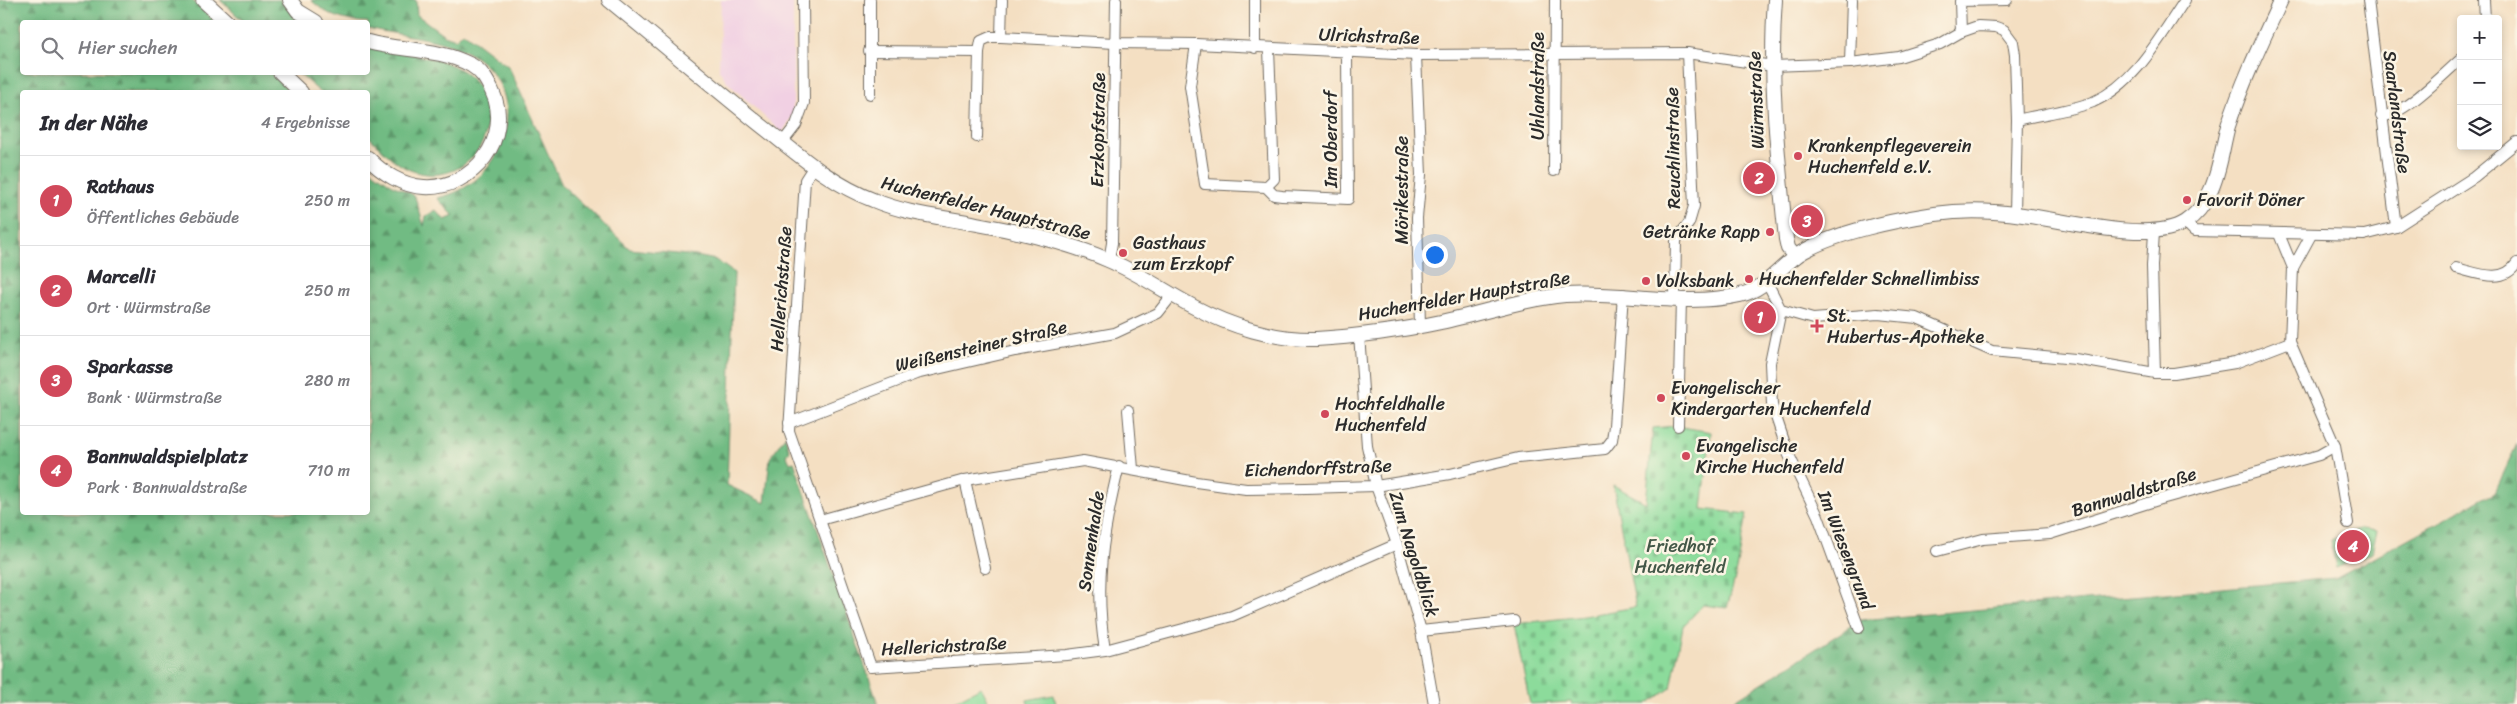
<!DOCTYPE html>
<html lang="de">
<meta charset="utf-8">
<style>
body{margin:0;font-family:Sriracha,sans-serif;background:#f7f7f7;color:#2b2b33}
.controls{position:absolute;right:15px;top:15px;display:grid;overflow:hidden;border-radius:5px;box-shadow:0 2px 8px #0003}
.controls button{width:45px;height:45px;display:grid;place-items:center;padding:0;border:0;border-bottom:1px solid #e1e1e2;background:#fff;color:#2b2b33;font:25px sans-serif}
.you{position:absolute;left:1434px;top:254px;width:18px;height:18px;margin:-12px;border:4px solid #fff;border-radius:50%;background:#1a73e8;box-shadow:0 0 0 8px #1a73e833}
.badge{display:grid;place-items:center;width:32px;height:32px;border-radius:50%;background:#d1495b;color:#fff;font-size:16px;font-weight:700}
.pin{position:absolute;translate:-50% -50%;border:2px solid #fff;box-shadow:0 1px 5px #0006}
.list{margin:0;padding:0;list-style:none}
h2{display:flex;justify-content:space-between;align-items:center;height:65px;margin:0;padding:0 20px;font-size:21px}
h2 small{font-size:16px;font-weight:400;color:#7c7c81}
.list li{display:grid;grid-template-columns:32px 1fr auto;gap:15px;align-items:center;box-sizing:border-box;height:90px;padding:0 20px;border-top:1px solid #e1e1e2}
.list b{display:block;font-size:19px;white-space:nowrap}
.list p{margin:0;font-size:16px;white-space:nowrap;color:#7c7c81}
.list em{font-size:16px;font-style:normal;color:#7c7c81}
.icon{flex:none;width:28px;height:28px;fill:none;stroke:currentColor;stroke-width:2;stroke-linecap:round;stroke-linejoin:round}
.map{position:relative;flex:none;width:2517px;height:704px;overflow:hidden}
.search{position:absolute;background:#fff;box-shadow:0 2px 8px #0003;left:20px;top:20px;width:350px;height:55px;display:flex;align-items:center;gap:12px;box-sizing:border-box;padding:0 18px;border-radius:5px;color:#7c7c81;font-size:19px}
.panel{position:absolute;background:#fff;box-shadow:0 2px 8px #0003;left:20px;top:90px;width:350px;height:425px;border-radius:5px}
.map>svg:first-child{display:block}
</style>
<div class="map">
<svg width="2517" height="704" viewBox="0 0 2517 704">
<defs>
<pattern id="forest-firs" width="22" height="20" patternUnits="userSpaceOnUse" patternTransform="scale(1.25)"><rect width="22" height="20" fill="#71bb83"/><path d="M5 1l3.5 6h-7zM16 11l3.5 6h-7z" fill="#5d986b"/></pattern>
<pattern id="cemetery-stones" width="16" height="16" patternUnits="userSpaceOnUse" patternTransform="scale(1.25)"><rect width="16" height="16" fill="#8cdb9b"/><path d="M2 7V4a2 2 0 0 1 4 0v3zM10 15v-3a2 2 0 0 1 4 0v3z" fill="#79bc86"/></pattern>
</defs>
<rect width="100%" height="100%" fill="#fcf5e5"/>
<filter id="ink" filterUnits="userSpaceOnUse"><feTurbulence type="fractalNoise" baseFrequency=".02" numOctaves="2"/><feDisplacementMap in="SourceGraphic" scale="10" xChannelSelector="R" yChannelSelector="G"/><feConvolveMatrix kernelMatrix="1 2 1 2 8 2 1 2 1" color-interpolation-filters="sRGB"/></filter>
<filter id="wash" filterUnits="userSpaceOnUse"><feTurbulence type="fractalNoise" baseFrequency=".0096" numOctaves="4" result="noise"/><feDisplacementMap in="SourceGraphic" scale="20" xChannelSelector="R" yChannelSelector="G"/><feGaussianBlur stdDeviation="1.12" result="paint"/><feColorMatrix in="noise" values="0 0 0 0 0 0 0 0 0 0 0 0 0 0 0 0 0 1.4 0 .05"/><feComposite in="paint" operator="in"/></filter>
<g filter="url(#wash)">
<rect width="100%" height="100%" fill="#f4dfc2"/>
<!-- built -->
<path fill="#f1d0e3" d="M721,0h72v115l-11,18 -54,-50 -9,-13z"/>
<!-- green -->
<g fill="#8cdb9b" stroke="#5c8363">
<path d="M2362,529l15,2 -5,21 -36,16 -5,-28z"/>
<path d="M981,687l9,17h-41z"/>
<path d="M1054,695l2,9h-28l-1,-4z"/>
</g>
<!-- forest -->
<g fill="url(#forest-firs)" stroke="#4e7357">
<path d="M0,0h192l24,22h-194v50l248,1 21,19h-269v420h346v-346l7,7 19,13 15,6 6,5 9,29 2,-10 10,-6 9,10 9,-4 -17,-18c64,-12 98,-95 41,-139 -30,-22 -75,-22 -110,-31v-6c-24,0 -40,-6 -57,-22h105l1,15 27,20 12,4 7,-7 46,35 53,118 68,64 66,7 20,4 18,13 -7,212 38,18 5,-45 15,-22 5,16 -4,2 4,9 4,-1 84,242h-878z"/>
<path d="M220,0h60l22,22h-58z"/>
<path d="M368,47c28,6 80,9 101,29 43,41 6,112 -53,96 -19,-5 -34,-23 -48,-36v-44h-48l-22,-19 70,-1z"/>
<path d="M2517,444v260h-788l132,-84 474,-42 160,-86z"/>
</g>
<!-- cemetery -->
<path fill="url(#cemetery-stones)" stroke="#5c8363" d="M1676,426l35,6 -9,77 45,5 -10,56 -10,38 -24,-3 -20,21 -12,62 -24,16h-75l-1,-2 -41,2 -16,-80 70,-8 52,-9 -23,-122 33,18 7,-75z"/>
</g>
<g filter="url(#ink)">
<g fill="none" stroke-linecap="round" stroke-linejoin="round">
<defs>
<g id="street">
<path d="M870,0v94"/>
<path d="M1002,0l-1,37 114,6 81,1 220,11 271,-2 86,13 77,-3 49,-6 41,-13 21,-12 17,-6 18,1 8,3 9,12 2,13 2,65 -2,93"/>
<path d="M2368,0l28,227"/>
<path d="M2484,0l1,19"/>
<path d="M1961,32l-1,-31 47,-1"/>
<path d="M1196,44l-6,42 15,98 61,3 8,8 8,1 66,3 -1,-146"/>
<path d="M1255,48v-48"/>
<path d="M869,51l110,1 -2,85"/>
<path d="M979,52l2,-11 9,-4h11"/>
<path d="M1416,55l5,120 -4,43 3,107"/>
<path d="M1850,63l2,-63"/>
<path d="M2381,116c19,3 65,-44 80,-57"/>
<path d="M2017,120c24,-6 53,-9 76,-18 43,-19 67,-65 92,-102"/>
<path d="M782,143l14,-18 8,-22 -1,-103"/>
<path d="M814,166l-9,14 -16,251 82,236 196,-12 38,-5 127,-34 165,-72"/>
<path d="M1554,171l1,-171"/>
<path d="M1266,187l8,-8 -5,-130"/>
<path d="M2185,222l9,9 170,4 32,-8 78,-50 43,-35"/>
<path d="M2154,232l-2,34 3,107"/>
<path d="M1109,260l3,-17 4,-243"/>
<path d="M2293,268l18,-33"/>
<path d="M2456,268c21,5 47,17 61,-5"/>
<path d="M1767,282l14,28 32,9 65,-5 39,4 75,33 83,8 80,14h19l61,-10 55,-21 3,-74 -14,-34"/>
<path d="M1675,298l1,-58 13,-17 5,-17 -7,-153"/>
<path d="M1781,310l-11,53 2,42 16,48 30,63 41,112"/>
<path d="M1359,334l8,112 9,40 21,58 24,87 93,-10"/>
<path d="M1128,410l5,59"/>
<path d="M789,423l127,-49 99,-23 100,-18 43,-20 15,-19"/>
<path d="M1678,426l3,-127"/>
<path d="M2335,446l13,77"/>
<path d="M965,480l20,88"/>
<path d="M820,520l145,-40 118,-19 113,21 50,7 60,-1 70,-2 74,-12 68,-16 87,-9 7,-9 2,-14 9,-132"/>
<path d="M1937,551l46,-12 67,-5 111,-35 158,-44 16,-9 -45,-104"/>
<path d="M1421,631l13,73"/>
<path d="M1105,650c-11,-66 -2,-119 14,-184"/>
</g>
<g id="secondary">
<path d="M203,0l24,22"/>
<path d="M290,0l8,11 18,11"/>
<path d="M609,0c53,43 105,88 158,130 33,26 66,55 106,70 33,14 69,17 104,24 45,8 90,18 131,36 31,13 57,32 86,47 36,19 80,33 122,32 38,-2 88,-9 125,-17 42,-9 82,-23 124,-27 58,-4 118,13 175,0 27,-6 41,-31 64,-44 34,-19 92,-31 131,-37 27,-4 60,-3 88,1 40,5 129,29 162,7 11,-7 20,-19 25,-30 10,-20 12,-44 18,-66 14,-43 34,-85 53,-126"/>
<path d="M1775,0c-6,80 3,159 11,239l2,9 7,9"/>
<path d="M368,42c33,9 72,6 103,23 11,6 16,16 21,26 22,46 -19,99 -68,96 -21,-1 -42,-14 -56,-29"/>
<path d="M280,72l21,20"/>
</g>
</defs>
<!-- street casing -->
<use href="#street" stroke="#716a60" stroke-width="12"/>
<!-- secondary casing -->
<use href="#secondary" stroke="#716a60" stroke-width="16"/>
<!-- street -->
<use href="#street" stroke="#fff" stroke-width="10"/>
<!-- secondary -->
<use href="#secondary" stroke="#fff" stroke-width="14"/>
</g>
</g>
<!-- markers -->
<g fill="#d1495b" stroke="#fcf5e5" stroke-width="2">
<circle cx="1798" cy="156" r="5"/>
<circle cx="2187" cy="200" r="5"/>
<circle cx="1770" cy="232" r="5"/>
<circle cx="1123" cy="253" r="5"/>
<circle cx="1749" cy="279" r="5"/>
<circle cx="1646" cy="281" r="5"/>
<path d="M1814.5 318.5h5v5h5v5h-5v5h-5v-5h-5v-5h5z"/>
<circle cx="1661" cy="398" r="5"/>
<circle cx="1325" cy="414" r="5"/>
<circle cx="1686" cy="456" r="5"/>
</g>
<g text-anchor="middle" dominant-baseline="central" stroke-width="5" stroke-linejoin="round" paint-order="stroke">
<!-- street labels -->
<g font-size="18" fill="#2b2b2b" stroke="#fcf5e5">
<text transform="translate(1369 36) rotate(2)">Ulrichstraße</text>
<text transform="translate(1538 86) rotate(-90)">Uhlandstraße</text>
<text transform="translate(1756 100) rotate(-92)">Würmstraße</text>
<text transform="translate(2397 112) rotate(83)">Saarlandstraße</text>
<text transform="translate(1098 130) rotate(-89)">Erzkopfstraße</text>
<text transform="translate(1331 139) rotate(-90)">Im Oberdorf</text>
<text transform="translate(1673 148) rotate(-91)">Reuchlinstraße</text>
<text transform="translate(1402 190) rotate(-90)">Mörikestraße</text>
<text transform="translate(986 208) rotate(14)">Huchenfelder Hauptstraße</text>
<text transform="translate(781 289) rotate(-86)">Hellerichstraße</text>
<text transform="translate(1464 296) rotate(-10)">Huchenfelder Hauptstraße</text>
<text transform="translate(981 346) rotate(-13)">Weißensteiner Straße</text>
<text transform="translate(1318 468) rotate(-2)">Eichendorffstraße</text>
<text transform="translate(2134 492) rotate(-17)">Bannwaldstraße</text>
<text transform="translate(1091 541) rotate(-82)">Sonnenhalde</text>
<text transform="translate(1846 550) rotate(69)">Im Wiesengrund</text>
<text transform="translate(1414 554) rotate(73)">Zum Nagoldblick</text>
<text transform="translate(944 646) rotate(-3)">Hellerichstraße</text>
</g>
<!-- poi labels -->
<g font-size="18" fill="#2b2b2b" stroke="#fcf5e5" text-anchor="start">
<text x="1808" y="146">Krankenpflegeverein<tspan x="1808" dy="21">Huchenfeld e.V.</tspan></text>
<text x="2197" y="200">Favorit Döner</text>
<text x="1760" y="232" text-anchor="end">Getränke Rapp</text>
<text x="1133" y="243">Gasthaus<tspan x="1133" dy="21">zum Erzkopf</tspan></text>
<text x="1759" y="279">Huchenfelder Schnellimbiss</text>
<text x="1656" y="281">Volksbank</text>
<text x="1827" y="316">St.<tspan x="1827" dy="21">Hubertus-Apotheke</tspan></text>
<text x="1671" y="388">Evangelischer<tspan x="1671" dy="21">Kindergarten Huchenfeld</tspan></text>
<text x="1335" y="404">Hochfeldhalle<tspan x="1335" dy="21">Huchenfeld</tspan></text>
<text x="1696" y="446">Evangelische<tspan x="1696" dy="21">Kirche Huchenfeld</tspan></text>
</g>
<!-- park labels -->
<g font-size="18" fill="#435747" stroke="#fcf5e5">
<text x="1680" y="546">Friedhof<tspan x="1680" dy="21">Huchenfeld</tspan></text>
</g>
</g>
</svg>
<div class="controls">
<button>+</button>
<button>−</button>
<button><svg class="icon" aria-label="layers" viewBox="0 0 24 24"><path d="M12 4l9 5-9 5-9-5zM3 14l9 5 9-5"/></svg></button>
</div>
<div class="you"></div>
<div class="pin badge" style="left:1760px;top:317px">1</div>
<div class="pin badge" style="left:1759px;top:178px">2</div>
<div class="pin badge" style="left:1807px;top:221px">3</div>
<div class="pin badge" style="left:2353px;top:546px">4</div>
<div class="search"><svg class="icon" aria-label="search" viewBox="0 0 24 24"><circle cx="10" cy="10" r="6"/><path d="M15 15l6 6"/></svg>Hier suchen</div>
<section class="panel">
<h2>In der Nähe<small>4 Ergebnisse</small></h2>
<ul class="list">
<li><span class="badge">1</span><div><b>Rathaus</b><p>Öffentliches Gebäude</p></div><em>250 m</em></li>
<li><span class="badge">2</span><div><b>Marcelli</b><p>Ort · Würmstraße</p></div><em>250 m</em></li>
<li><span class="badge">3</span><div><b>Sparkasse</b><p>Bank · Würmstraße</p></div><em>280 m</em></li>
<li><span class="badge">4</span><div><b>Bannwaldspielplatz</b><p>Park · Bannwaldstraße</p></div><em>710 m</em></li>
</ul>
</section>
</div>
